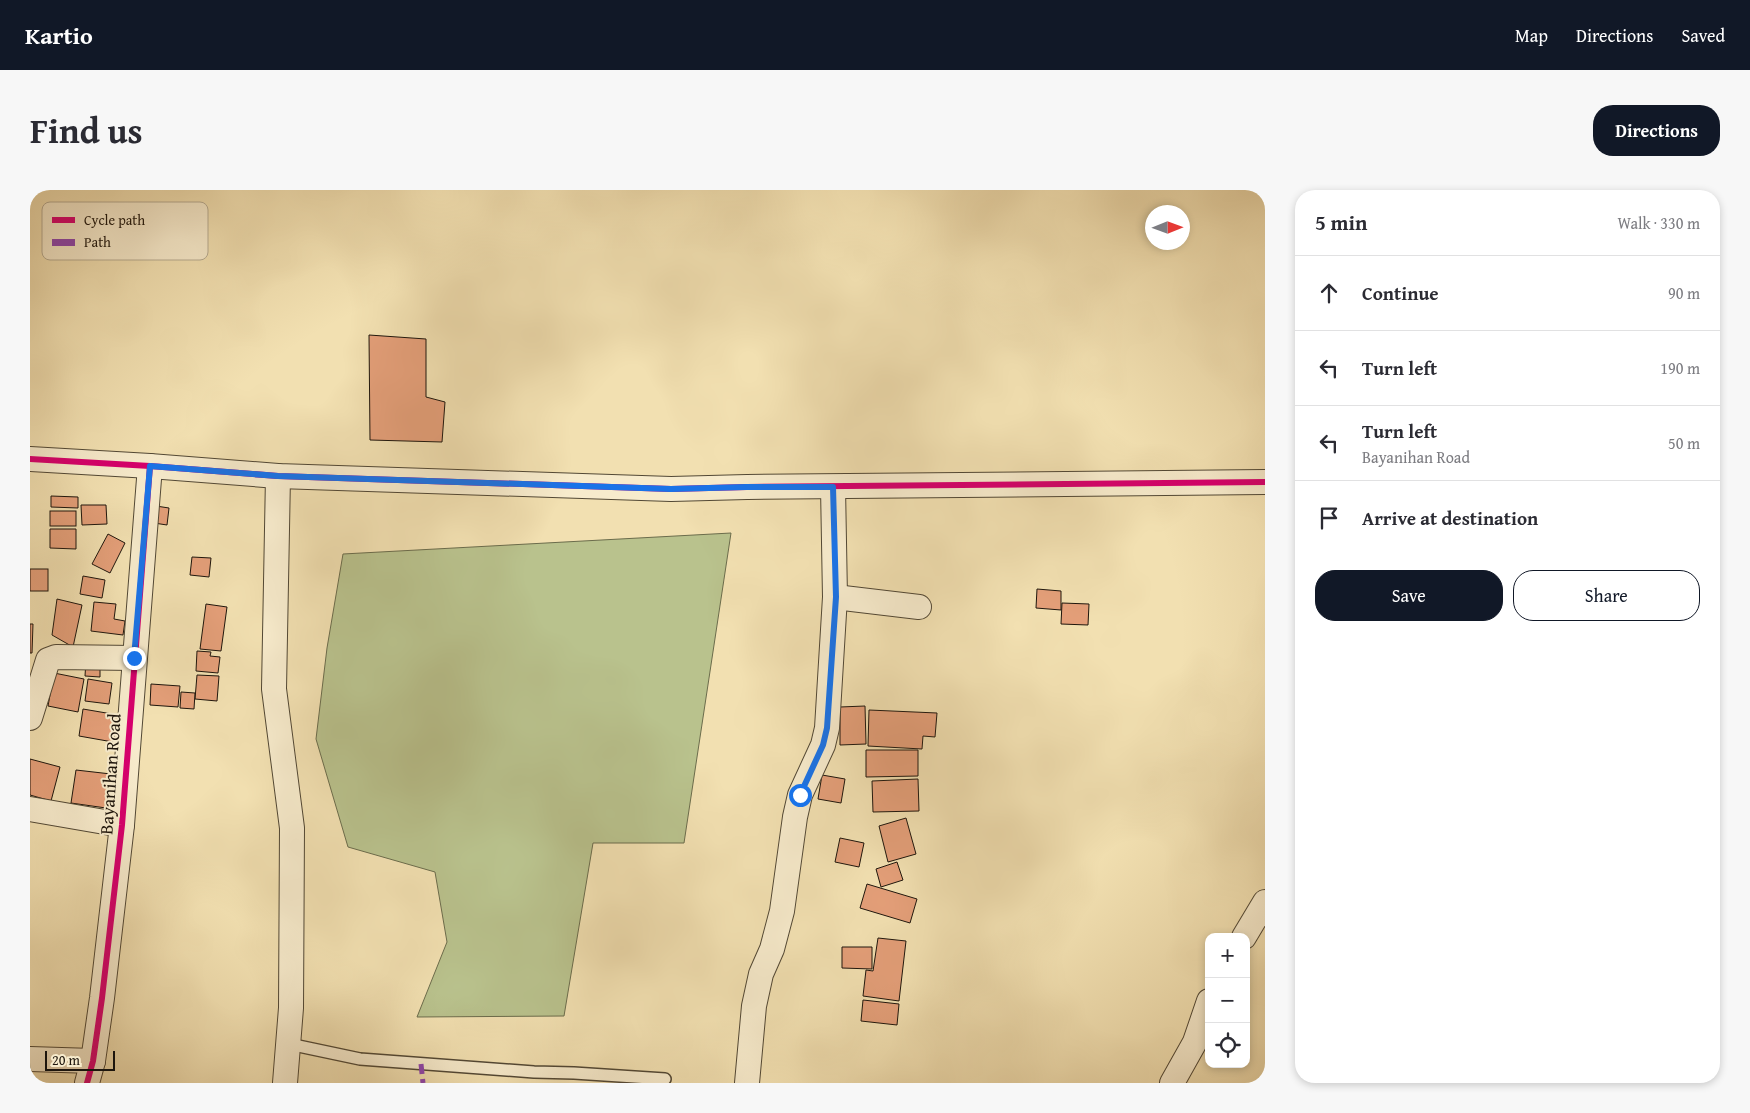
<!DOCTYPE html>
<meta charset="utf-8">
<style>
body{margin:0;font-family:"Gentium Book Plus",serif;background:#f7f7f7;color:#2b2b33}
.controls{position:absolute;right:15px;bottom:15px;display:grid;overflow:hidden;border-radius:10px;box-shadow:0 2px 8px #0003}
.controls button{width:45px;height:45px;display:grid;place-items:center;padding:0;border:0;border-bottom:1px solid #e1e1e2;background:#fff;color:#2b2b33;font:25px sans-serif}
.compass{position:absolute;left:1115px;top:15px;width:45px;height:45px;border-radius:50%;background:#fff;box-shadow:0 2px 8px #0003;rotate:89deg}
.scale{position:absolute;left:15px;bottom:12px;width:70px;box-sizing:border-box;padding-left:5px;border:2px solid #1d150c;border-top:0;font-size:14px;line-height:18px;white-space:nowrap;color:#1d150c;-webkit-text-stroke:4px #f7ebcc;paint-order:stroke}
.stop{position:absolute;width:15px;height:15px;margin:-11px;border:4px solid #1a73e8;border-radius:50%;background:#fff}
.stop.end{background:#1a73e8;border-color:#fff;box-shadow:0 1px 5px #0008}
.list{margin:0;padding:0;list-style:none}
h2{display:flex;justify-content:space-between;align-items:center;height:65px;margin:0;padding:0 20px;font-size:21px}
h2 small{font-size:16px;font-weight:400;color:#7c7c81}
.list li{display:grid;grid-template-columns:32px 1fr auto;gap:15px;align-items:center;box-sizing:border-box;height:75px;padding:0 20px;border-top:1px solid #e1e1e2}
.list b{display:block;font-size:19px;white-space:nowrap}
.list p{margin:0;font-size:16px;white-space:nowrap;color:#7c7c81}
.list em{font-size:16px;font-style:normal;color:#7c7c81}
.actions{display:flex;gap:10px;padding:15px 20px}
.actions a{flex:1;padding:11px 0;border:1px solid #111827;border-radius:20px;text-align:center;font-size:18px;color:#111827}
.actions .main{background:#111827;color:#fff}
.icon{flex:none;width:28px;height:28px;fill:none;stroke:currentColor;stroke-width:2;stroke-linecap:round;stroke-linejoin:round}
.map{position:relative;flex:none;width:1235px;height:893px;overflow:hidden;border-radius:20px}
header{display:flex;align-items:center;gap:30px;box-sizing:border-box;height:70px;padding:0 25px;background:#111827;color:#fff}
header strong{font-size:24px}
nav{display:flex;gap:28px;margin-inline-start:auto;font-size:18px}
.intro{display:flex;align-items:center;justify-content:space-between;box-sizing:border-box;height:120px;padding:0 30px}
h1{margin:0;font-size:35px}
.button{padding:12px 22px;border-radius:20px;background:#111827;color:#fff;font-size:18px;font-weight:700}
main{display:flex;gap:30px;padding:0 30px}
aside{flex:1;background:#fff;border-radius:20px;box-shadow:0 2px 8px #0003}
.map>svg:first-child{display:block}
</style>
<header>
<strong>Kartio</strong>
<nav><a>Map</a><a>Directions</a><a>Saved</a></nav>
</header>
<div class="intro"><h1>Find us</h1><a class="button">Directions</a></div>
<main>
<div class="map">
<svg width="1235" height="893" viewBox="0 0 1235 893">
<rect width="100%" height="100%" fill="#f2e0b1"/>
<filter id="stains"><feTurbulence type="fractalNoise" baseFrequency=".004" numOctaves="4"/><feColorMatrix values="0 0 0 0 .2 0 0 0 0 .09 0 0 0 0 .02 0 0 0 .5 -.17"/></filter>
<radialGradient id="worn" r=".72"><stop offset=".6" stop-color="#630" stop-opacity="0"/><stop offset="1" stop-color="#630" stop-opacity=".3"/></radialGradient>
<!-- green -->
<path fill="#b9c28d" stroke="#6b6c4c" d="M701,343l-47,310h-91l-29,173 -147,1 30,-75 -12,-70 -87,-25 -32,-108 11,-91 16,-94z"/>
<!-- building -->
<g fill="#e49f79" stroke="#1d150c">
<path d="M339,145l57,4v58l19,5 -3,40 -72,-2z"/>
<path d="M21,306l27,1v11l-27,-1z"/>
<path d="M51,315h25l1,19 -25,1z"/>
<path d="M126,316l13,2 -2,17 -13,-2z"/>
<rect x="20" y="321" width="26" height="15"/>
<path d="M20,339h26v20l-26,-1z"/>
<path d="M78,344l17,9 -15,30 -18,-9z"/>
<path d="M162,367l19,1 -2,19 -19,-2z"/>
<rect x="0" y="379" width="18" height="22"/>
<path d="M53,386l22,4 -3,18 -22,-4z"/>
<path d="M1007,399l24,2v19l-25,-2z"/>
<path d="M27,409l25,6 -9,42 -21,-12z"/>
<path d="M64,412l22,2 -2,15 11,2 -2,14 -32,-4z"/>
<path d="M1032,413l27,1 -1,21 -27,-1z"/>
<path d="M176,414l21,3 -6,44 -21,-2z"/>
<path d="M0,434h3l-1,29h-2z"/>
<path d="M167,461l14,1 -1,4 10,1 -2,16 -22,-2z"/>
<path d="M56,470l14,1v16l-15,-1z"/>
<path d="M24,483l30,6 -6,33 -30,-6z"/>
<path d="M167,485l22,1 -2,25 -22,-2z"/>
<path d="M58,489l24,4 -3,21 -24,-3z"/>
<path d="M121,494l29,2 -2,21 -28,-2z"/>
<path d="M151,502l14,1 -1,16 -14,-1z"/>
<path d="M835,516l1,38 -26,1v-38z"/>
<path d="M53,519l35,6 -5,27 -34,-6z"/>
<path d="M839,520l68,3 -2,24 -12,-1 -1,13 -54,-3z"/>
<path d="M836,560h52v26l-52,1z"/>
<path d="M0,569l30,8 -9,34 -21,-6z"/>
<path d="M46,580l35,4 -5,34 -35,-5z"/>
<path d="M792,585l23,4 -4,24 -23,-4z"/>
<path d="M888,589l1,32 -46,1 -1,-31z"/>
<path d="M876,628l10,36 -28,8 -9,-36z"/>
<path d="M810,648l24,5 -5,24 -24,-5z"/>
<path d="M867,672l6,18 -22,7 -5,-18z"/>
<path d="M837,694l50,15 -7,24 -50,-15z"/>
<path d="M848,748l28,3 -7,60 -36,-5 3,-26 7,1z"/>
<path d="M812,757h30v22l-30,-1z"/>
<path d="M833,810l36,4 -2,21 -36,-4z"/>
</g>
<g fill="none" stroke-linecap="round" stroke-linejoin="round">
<defs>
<path id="service" d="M259,854l71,15 174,13 40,1 91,6"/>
<g id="minor">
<path d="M0,269l120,7 128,10 393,13 76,-2 518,-5"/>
<path d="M248,286l-4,213 18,139 -1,180 -6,75"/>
<path d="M805,407l84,10"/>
<path d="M0,528l18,-58 8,-3 78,1"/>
<path d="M0,619l92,16"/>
<path d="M1214,747l21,-35"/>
<path d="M0,869l63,2"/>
<path d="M57,893l6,-22 9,-63 20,-173 28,-359"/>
<path d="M717,893l7,-77 7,-32 11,-25 10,-38 13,-94 5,-22 23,-50 4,-17 8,-131 -2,-110"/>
<path d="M1142,893l23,-41 14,-41"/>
</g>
</defs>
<!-- service casing -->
<use href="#service" stroke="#524835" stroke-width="14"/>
<!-- minor casing -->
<use href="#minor" stroke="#524835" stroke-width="26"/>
<!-- service -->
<use href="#service" stroke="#f7ebcc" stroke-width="11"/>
<!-- minor -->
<use href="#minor" stroke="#f7ebcc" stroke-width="24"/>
<!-- quiet -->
<path stroke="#8e44ad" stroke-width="5" stroke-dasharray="10 5" stroke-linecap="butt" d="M391,874l2,19"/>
<defs>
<g id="cycleway">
<path d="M0,269l120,7 128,10 393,13 76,-2 518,-5"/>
<path d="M57,893l6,-22 9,-63 20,-173 28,-359"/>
</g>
</defs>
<!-- cycleway casing -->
<use href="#cycleway" stroke="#f7ebcc" stroke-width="9"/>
<!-- cycleway -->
<use href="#cycleway" stroke="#d6006c" stroke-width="6"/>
</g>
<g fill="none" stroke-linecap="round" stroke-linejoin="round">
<!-- route -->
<path stroke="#1a73e8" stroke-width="6" d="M104,468l16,-192 128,10 393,13 75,-2h87l3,110 -9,131 -4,17 -23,50"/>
</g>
<g text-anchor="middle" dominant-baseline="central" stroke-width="4" stroke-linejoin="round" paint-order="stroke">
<!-- street labels -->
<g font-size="18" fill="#1d150c" stroke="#f7ebcc">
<text transform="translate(80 584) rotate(-86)">Bayanihan Road</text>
</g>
</g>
<!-- legend -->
<rect x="12" y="12" width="166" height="58" rx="8" fill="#f7ebcc" stroke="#b6ab92" stroke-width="1"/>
<rect x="22" y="27" width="23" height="6" fill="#d6006c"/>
<rect x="22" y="49" width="23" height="7" fill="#8e44ad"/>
<g font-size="14" fill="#1d150c">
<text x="54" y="35">Cycle path</text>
<text x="54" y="57">Path</text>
</g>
<rect width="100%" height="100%" filter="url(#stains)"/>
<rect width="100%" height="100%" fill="url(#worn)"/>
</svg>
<div class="controls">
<button>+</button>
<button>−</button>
<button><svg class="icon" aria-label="locate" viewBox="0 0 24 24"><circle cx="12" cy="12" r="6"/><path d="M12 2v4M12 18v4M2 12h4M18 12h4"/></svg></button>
</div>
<svg class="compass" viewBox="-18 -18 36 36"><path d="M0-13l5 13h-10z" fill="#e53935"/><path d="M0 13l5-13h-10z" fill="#7c7c81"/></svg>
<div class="scale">20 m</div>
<div class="stop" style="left:770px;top:605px"></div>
<div class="stop end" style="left:104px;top:468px"></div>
</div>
<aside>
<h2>5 min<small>Walk · 330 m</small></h2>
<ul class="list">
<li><svg class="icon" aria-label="ahead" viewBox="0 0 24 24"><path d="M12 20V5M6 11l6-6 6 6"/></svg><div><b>Continue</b></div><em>90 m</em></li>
<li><svg class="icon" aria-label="left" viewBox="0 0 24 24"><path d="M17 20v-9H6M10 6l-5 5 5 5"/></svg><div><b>Turn left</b></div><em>190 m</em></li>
<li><svg class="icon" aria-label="left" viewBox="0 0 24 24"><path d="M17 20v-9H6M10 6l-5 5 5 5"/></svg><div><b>Turn left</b><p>Bayanihan Road</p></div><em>50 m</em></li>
<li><svg class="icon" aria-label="arrive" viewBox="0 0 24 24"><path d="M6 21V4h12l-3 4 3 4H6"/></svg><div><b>Arrive at destination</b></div></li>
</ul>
<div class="actions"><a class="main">Save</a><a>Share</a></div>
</aside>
</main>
